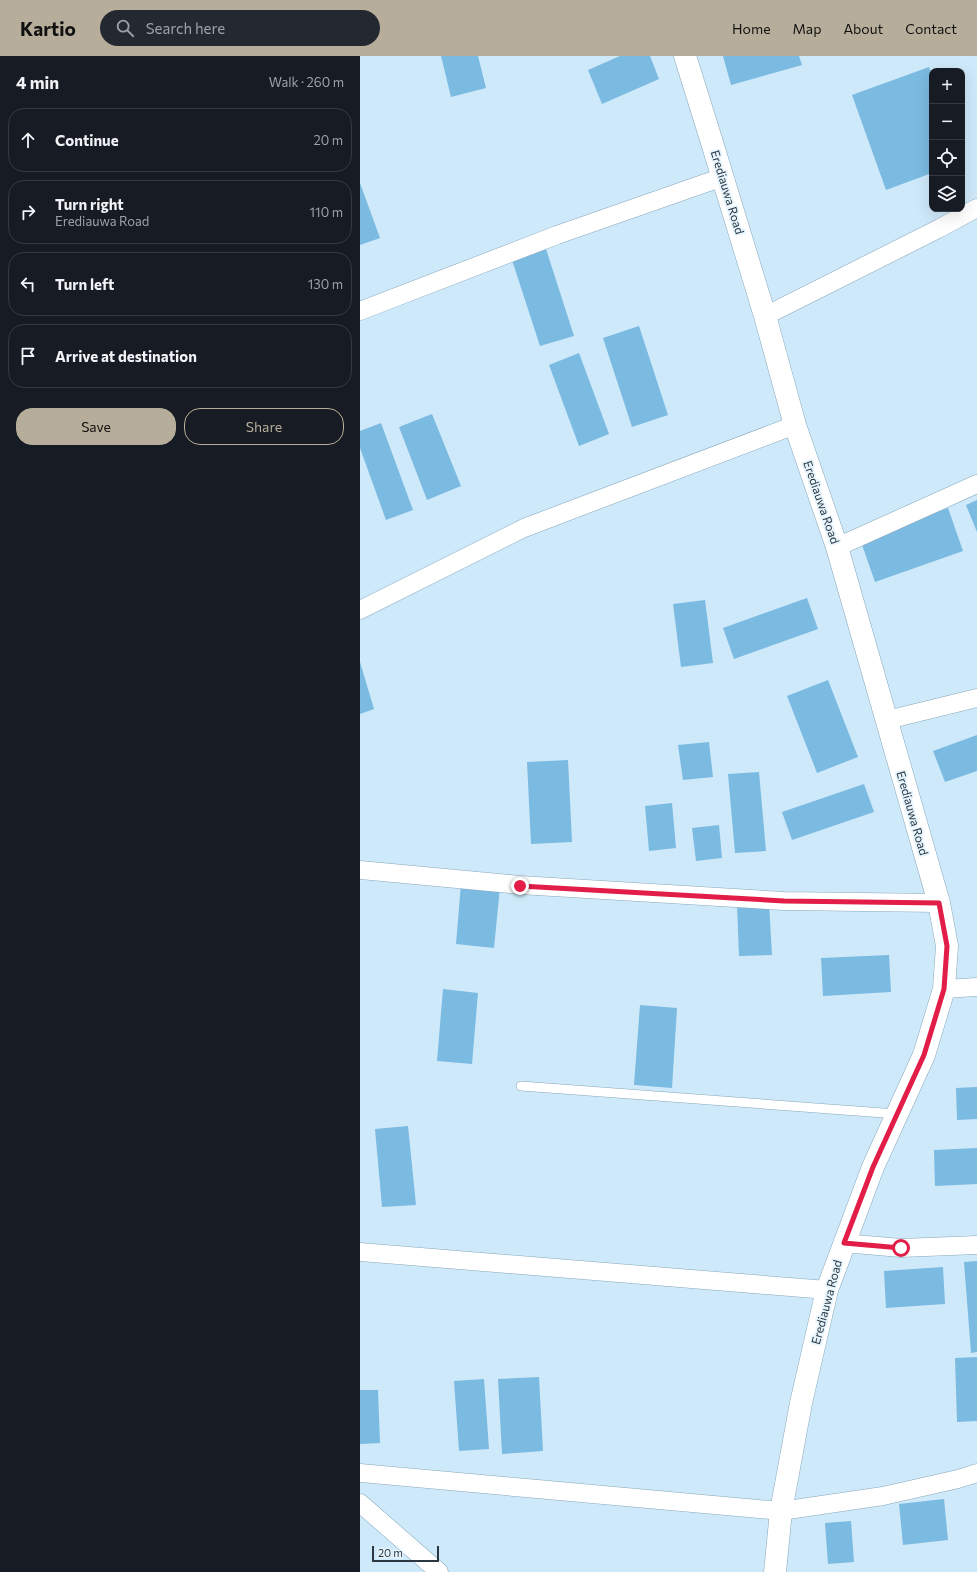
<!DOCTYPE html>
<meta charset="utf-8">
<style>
body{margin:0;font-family:Commissioner,sans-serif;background:#242831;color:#f1f3f6}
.controls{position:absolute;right:12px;top:12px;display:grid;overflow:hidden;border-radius:8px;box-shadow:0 4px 16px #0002}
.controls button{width:36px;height:36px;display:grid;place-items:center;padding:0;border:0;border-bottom:1px solid #363941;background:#171b24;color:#f1f3f6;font:20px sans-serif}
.scale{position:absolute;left:12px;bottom:10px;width:67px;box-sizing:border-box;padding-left:4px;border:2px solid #2b3841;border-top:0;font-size:11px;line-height:14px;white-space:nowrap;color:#2b3841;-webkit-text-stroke:3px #e6f4fd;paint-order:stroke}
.stop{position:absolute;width:12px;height:12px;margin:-9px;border:3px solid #e11d48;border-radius:50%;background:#fff}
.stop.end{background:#e11d48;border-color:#fff;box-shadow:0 1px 4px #0008}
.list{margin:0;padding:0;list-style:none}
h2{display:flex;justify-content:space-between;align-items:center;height:52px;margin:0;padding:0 16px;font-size:17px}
h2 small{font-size:13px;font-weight:400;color:#9ea1a6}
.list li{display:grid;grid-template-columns:26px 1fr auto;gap:12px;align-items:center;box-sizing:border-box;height:64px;margin:0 8px 8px;padding:0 8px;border:1px solid #363941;border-radius:16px}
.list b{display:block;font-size:15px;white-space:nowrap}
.list p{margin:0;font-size:13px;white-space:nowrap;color:#9ea1a6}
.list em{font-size:13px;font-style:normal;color:#9ea1a6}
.actions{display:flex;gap:8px;padding:12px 16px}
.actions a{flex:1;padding:9px 0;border:1px solid #b6ae9a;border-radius:16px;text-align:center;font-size:14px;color:#b6ae9a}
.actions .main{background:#b6ae9a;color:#111}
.icon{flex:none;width:22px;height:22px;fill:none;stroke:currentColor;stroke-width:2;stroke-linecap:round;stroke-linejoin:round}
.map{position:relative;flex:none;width:617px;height:1516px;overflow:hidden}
header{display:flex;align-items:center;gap:24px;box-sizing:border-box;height:56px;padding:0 20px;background:#b6ae9a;color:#111}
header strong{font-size:19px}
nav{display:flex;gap:22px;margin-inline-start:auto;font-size:14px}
.search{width:280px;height:36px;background:#242831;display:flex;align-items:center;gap:10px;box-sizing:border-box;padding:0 14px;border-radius:22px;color:#9ea1a6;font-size:15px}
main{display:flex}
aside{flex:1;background:#171b24}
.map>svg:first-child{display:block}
</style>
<header>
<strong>Kartio</strong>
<div class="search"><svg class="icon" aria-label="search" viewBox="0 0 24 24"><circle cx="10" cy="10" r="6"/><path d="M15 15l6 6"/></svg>Search here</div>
<nav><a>Home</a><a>Map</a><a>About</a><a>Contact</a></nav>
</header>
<main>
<aside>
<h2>4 min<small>Walk · 260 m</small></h2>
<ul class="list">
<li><svg class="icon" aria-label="ahead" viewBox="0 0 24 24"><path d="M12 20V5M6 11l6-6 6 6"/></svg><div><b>Continue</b></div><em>20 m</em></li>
<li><svg class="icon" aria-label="right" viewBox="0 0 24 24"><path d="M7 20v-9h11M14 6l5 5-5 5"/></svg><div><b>Turn right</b><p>Erediauwa Road</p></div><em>110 m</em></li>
<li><svg class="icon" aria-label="left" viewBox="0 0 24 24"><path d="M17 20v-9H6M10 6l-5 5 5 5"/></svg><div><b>Turn left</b></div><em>130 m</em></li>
<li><svg class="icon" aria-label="arrive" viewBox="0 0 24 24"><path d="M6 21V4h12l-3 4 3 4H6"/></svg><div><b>Arrive at destination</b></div></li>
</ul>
<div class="actions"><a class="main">Save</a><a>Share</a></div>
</aside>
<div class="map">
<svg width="617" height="1516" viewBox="0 0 617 1516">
<rect width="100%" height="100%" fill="#cee9fa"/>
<!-- building -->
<g fill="#7bbae1">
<path d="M81,0h37l8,32 -35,9z"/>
<path d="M260,0h30l9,23 -57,25 -14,-34z"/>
<path d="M363,0h76l3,9 -71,20z"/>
<path d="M569,11l3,9v97l-46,17 -34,-95z"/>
<path d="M0,127l20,55 -20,7z"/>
<path d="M186,193l28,87 -34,10 -28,-86z"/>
<path d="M279,270l29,89 -36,12 -29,-89z"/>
<path d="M219,297l30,81 -30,12 -30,-81z"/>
<path d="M72,358l29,72 -34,14 -28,-73z"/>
<path d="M21,367l32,87 -27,10 -26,-72v-17z"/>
<path d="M617,444v32l-11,-27z"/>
<path d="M588,452l15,43 -88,31 -15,-43z"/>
<path d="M447,542l11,31 -84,30 -11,-31z"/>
<path d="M345,544l8,63 -32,4 -8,-63z"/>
<path d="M0,606l14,47 -14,5z"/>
<path d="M468,624l30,77 -41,16 -30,-77z"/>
<path d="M617,679v36l-32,11 -12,-31z"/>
<path d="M349,686l4,35 -30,3 -5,-35z"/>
<path d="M208,704l4,82 -41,2 -4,-82z"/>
<path d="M399,716l7,79 -31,2 -7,-79z"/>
<path d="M504,728l10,28 -82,28 -10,-28z"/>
<path d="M312,747l4,45 -27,3 -4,-45z"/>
<path d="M359,769l3,33 -26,3 -4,-33z"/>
<path d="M101,828l39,3 -6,61 -38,-4z"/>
<path d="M409,846l3,53 -33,1 -2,-52z"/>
<path d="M529,899l2,37 -68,4 -2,-38z"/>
<path d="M83,933l35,4 -6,71 -35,-3z"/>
<path d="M280,949l37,3 -5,80 -38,-3z"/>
<path d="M617,1031v32l-20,1 -1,-32z"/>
<path d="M48,1070l8,79 -34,2 -7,-78z"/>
<path d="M617,1092v36l-42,2 -1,-36z"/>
<path d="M617,1205v91l-6,1 -7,-91z"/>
<path d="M583,1211l2,37 -59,4 -2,-37z"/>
<path d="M617,1301v64l-20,1 -2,-64z"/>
<path d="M179,1321l4,74 -41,3 -4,-75z"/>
<path d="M124,1323l5,70 -30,2 -5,-70z"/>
<path d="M0,1334h18l2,53 -20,1z"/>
<path d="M584,1443l4,41 -45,5 -4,-41z"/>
<path d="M491,1465l3,41 -26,2 -3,-41z"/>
</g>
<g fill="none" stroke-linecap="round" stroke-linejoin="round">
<defs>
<path id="service" d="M161,1030l376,28"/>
<g id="minor">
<path d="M0,255l197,-76 166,-58"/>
<path d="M405,260l175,-88 37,-20"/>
<path d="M477,491l140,-63"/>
<path d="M0,554l164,-82 271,-103"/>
<path d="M527,664l90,-22"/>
<path d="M0,814l160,15 264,16 155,2"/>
<path d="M584,933l33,-2"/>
<path d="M483,1187l58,5 76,-3"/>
<path d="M0,1196l467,38"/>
<path d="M0,1417l421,38 102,-15 75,-17 19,-6"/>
<path d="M0,1447l79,69"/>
</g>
<path id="tertiary" d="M325,0l25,80 55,180 30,109 42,122 102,356 8,43 -3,43 -20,66 -51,112 -46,123 -26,113 -20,108 -6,61"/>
</defs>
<!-- service casing -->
<use href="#service" stroke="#88a8bc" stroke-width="10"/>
<!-- minor casing -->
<use href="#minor" stroke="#88a8bc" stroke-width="19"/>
<!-- tertiary casing -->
<use href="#tertiary" stroke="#88a8bc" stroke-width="23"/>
<!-- service -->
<use href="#service" stroke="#fff" stroke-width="9"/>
<!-- minor -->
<use href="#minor" stroke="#fff" stroke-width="18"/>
<!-- tertiary -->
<use href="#tertiary" stroke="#fff" stroke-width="22"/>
</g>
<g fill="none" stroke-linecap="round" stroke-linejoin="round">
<!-- route -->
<path stroke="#e11d48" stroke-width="5" d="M160,830l264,15 155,2 8,43 -3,43 -20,66 -51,112 -29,76 57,5"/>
</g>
<g text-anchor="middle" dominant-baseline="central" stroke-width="3.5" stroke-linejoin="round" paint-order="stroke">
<!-- street labels -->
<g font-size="12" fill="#2b3841" stroke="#e6f4fd">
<text transform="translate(368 136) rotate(73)">Erediauwa Road</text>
<text transform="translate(462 446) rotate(71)">Erediauwa Road</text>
<text transform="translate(553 757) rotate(74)">Erediauwa Road</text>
<text transform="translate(466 1246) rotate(-75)">Erediauwa Road</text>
</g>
</g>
</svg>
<div class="controls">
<button>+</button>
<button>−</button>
<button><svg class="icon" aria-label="locate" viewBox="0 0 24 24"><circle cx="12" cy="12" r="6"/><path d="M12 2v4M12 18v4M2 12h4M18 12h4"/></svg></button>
<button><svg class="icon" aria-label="layers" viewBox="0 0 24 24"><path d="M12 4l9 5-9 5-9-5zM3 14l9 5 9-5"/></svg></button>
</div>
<div class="scale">20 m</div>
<div class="stop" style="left:541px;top:1192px"></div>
<div class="stop end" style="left:160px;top:830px"></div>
</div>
</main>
